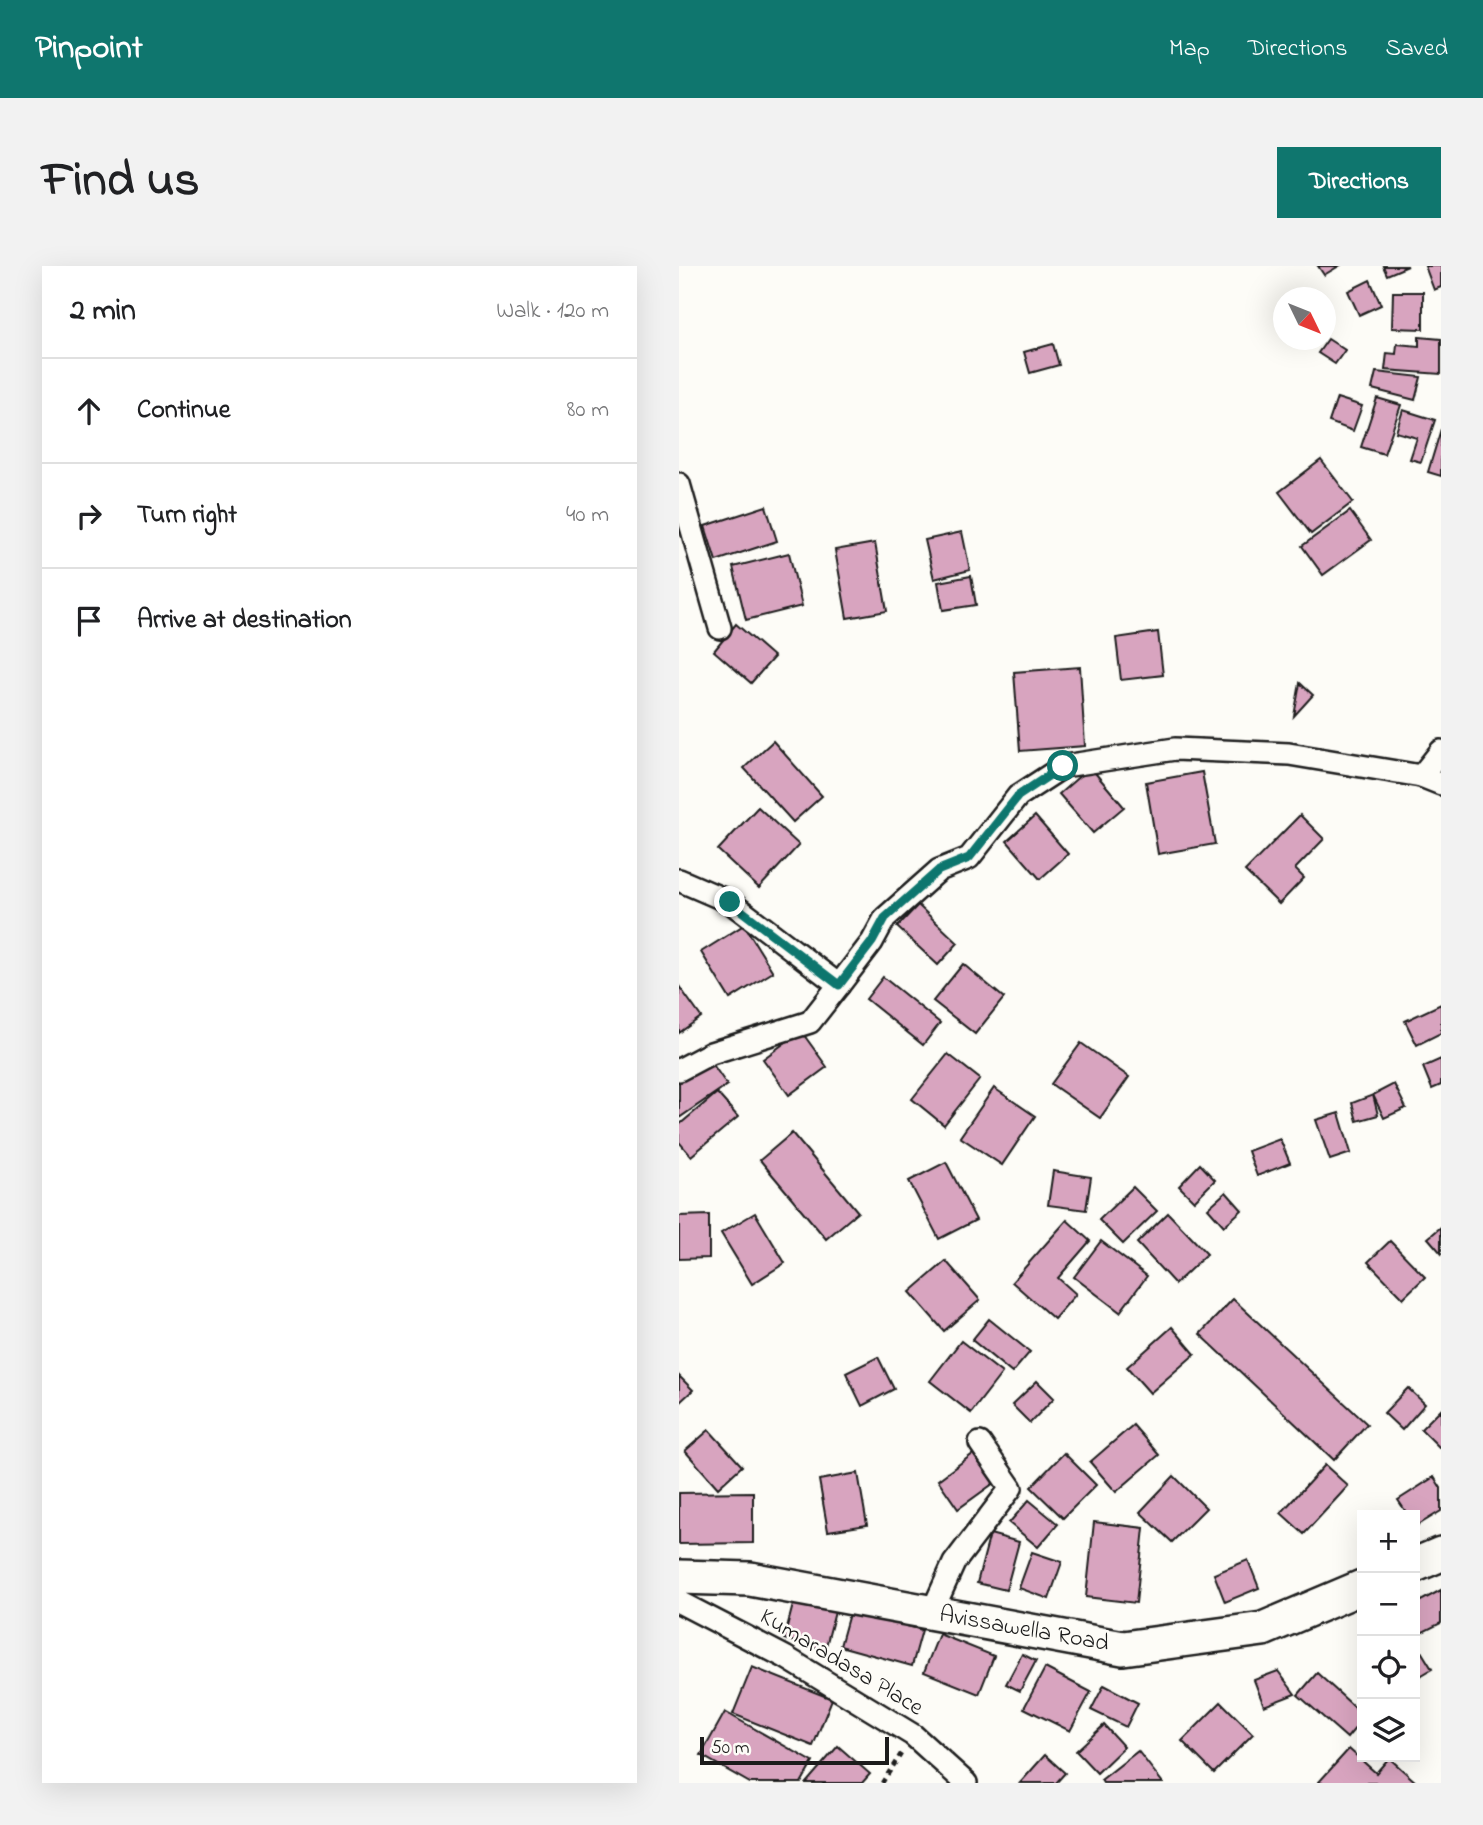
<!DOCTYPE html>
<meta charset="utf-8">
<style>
body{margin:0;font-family:"Indie Flower",sans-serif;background:#f2f2f2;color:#202124}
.controls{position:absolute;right:21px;bottom:21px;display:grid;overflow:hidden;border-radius:0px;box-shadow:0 7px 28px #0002}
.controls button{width:63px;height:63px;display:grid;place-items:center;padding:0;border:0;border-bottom:2px solid #e0e0e0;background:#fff;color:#202124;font:35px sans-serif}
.compass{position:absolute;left:594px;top:21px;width:63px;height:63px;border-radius:50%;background:#fff;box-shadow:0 7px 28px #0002;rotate:133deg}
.scale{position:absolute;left:21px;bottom:18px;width:189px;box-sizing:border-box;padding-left:7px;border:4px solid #1c1c1c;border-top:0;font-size:19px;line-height:24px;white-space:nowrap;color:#1c1c1c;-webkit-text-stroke:5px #fdfcf7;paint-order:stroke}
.stop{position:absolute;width:21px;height:21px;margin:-16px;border:5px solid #0f766e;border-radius:50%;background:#fff}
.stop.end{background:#0f766e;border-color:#fff;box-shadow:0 2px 7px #0008}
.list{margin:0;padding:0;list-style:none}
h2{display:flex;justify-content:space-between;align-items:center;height:91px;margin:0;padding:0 28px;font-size:30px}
h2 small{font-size:23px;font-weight:400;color:#757577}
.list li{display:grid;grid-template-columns:46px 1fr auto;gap:21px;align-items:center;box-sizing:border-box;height:105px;padding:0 28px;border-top:2px solid #e0e0e0}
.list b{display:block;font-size:26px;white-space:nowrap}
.list em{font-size:23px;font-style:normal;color:#757577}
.icon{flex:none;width:38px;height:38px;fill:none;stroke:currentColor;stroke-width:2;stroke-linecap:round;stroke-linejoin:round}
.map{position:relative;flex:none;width:762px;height:1517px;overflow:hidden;border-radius:0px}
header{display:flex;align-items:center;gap:42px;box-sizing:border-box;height:98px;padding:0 35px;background:#0f766e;color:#fff}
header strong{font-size:33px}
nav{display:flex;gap:38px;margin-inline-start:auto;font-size:24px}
.intro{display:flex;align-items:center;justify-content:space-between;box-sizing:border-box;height:168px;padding:0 42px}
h1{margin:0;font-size:49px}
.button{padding:18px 32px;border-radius:0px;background:#0f766e;color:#fff;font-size:24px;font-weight:700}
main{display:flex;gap:42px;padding:0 42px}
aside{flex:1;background:#fff;border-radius:0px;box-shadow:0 7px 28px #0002}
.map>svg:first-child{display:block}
</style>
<header>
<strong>Pinpoint</strong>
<nav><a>Map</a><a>Directions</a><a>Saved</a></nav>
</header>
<div class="intro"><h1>Find us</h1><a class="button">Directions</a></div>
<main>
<aside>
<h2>2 min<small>Walk · 120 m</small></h2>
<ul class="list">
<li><svg class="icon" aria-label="ahead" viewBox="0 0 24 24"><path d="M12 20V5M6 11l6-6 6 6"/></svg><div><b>Continue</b></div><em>80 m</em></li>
<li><svg class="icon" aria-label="right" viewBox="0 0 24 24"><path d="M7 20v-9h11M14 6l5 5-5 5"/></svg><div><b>Turn right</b></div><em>40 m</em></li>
<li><svg class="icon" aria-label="arrive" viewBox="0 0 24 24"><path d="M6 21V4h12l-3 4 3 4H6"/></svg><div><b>Arrive at destination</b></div></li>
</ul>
</aside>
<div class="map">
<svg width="762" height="1517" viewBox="0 0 762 1517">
<rect width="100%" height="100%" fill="#fdfcf7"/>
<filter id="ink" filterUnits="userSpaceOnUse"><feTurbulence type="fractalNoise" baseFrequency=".0143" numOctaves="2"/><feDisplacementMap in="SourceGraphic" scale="14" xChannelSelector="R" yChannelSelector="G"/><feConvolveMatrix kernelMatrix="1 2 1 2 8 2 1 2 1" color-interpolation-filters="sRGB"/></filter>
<g filter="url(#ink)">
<!-- building -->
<g fill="#d8a4bf" stroke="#1c1c1c" stroke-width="2">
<path d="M639,0h21l-15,9z"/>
<path d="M704,0h25l-21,9z"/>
<path d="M746,0h16v21l-7,3z"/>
<path d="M691,14l11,25 -22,10 -11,-24z"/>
<path d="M714,26h30v37l-31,-1z"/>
<path d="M740,71l22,2v35l-56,-4 2,-17 9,1 1,-10 22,2z"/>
<path d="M649,73l17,11 -10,14 -17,-11z"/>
<path d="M374,78l6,21 -29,8 -6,-21z"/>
<path d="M697,106l45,5 -6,23 -43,-11z"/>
<path d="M658,132l25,8 -9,25 -24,-9z"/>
<path d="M698,132l24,7 -17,49 -23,-7z"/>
<path d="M724,144l32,10 -14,42 -11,-3 7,-21 -21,-6z"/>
<path d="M762,163v47l-13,-4z"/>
<path d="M642,194l32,42 -42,32 -32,-42z"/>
<path d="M87,240l11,35 -61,20 -11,-35z"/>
<path d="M671,245l21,29 -48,35 -21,-29z"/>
<path d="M283,266l8,38 -36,9 -9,-39z"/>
<path d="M196,277l12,68 -40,7 -12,-68z"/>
<path d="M110,287l13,53 -56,14 -13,-53z"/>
<path d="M292,310l5,29 -33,5 -5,-28z"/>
<path d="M57,358l38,33 -23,26 -37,-32z"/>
<path d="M479,366l5,43 -42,5 -5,-42z"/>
<path d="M401,401l5,79 -65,5 -6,-79z"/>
<path d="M621,417l13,12 -19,21z"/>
<path d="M94,475l49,55 -29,26 -49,-54z"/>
<path d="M411,501l34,40 -31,26 -34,-39z"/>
<path d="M523,506l13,72 -57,10 -12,-72z"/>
<path d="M79,541l41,38 -40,43 -41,-38z"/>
<path d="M621,549l24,24 -29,30 9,9 -25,26 -34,-33z"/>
<path d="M356,550l33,38 -28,25 -33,-38z"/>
<path d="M239,639l40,38 -20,22 -41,-38z"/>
<path d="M65,659l29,47 -43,27 -29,-47z"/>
<path d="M284,698l41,34 -29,36 -42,-33z"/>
<path d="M204,711l57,46 -17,22 -57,-46z"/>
<path d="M0,720l22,31 -22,16z"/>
<path d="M762,738v29l-24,12 -12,-24z"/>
<path d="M122,765l26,36 -38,28 -26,-36z"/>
<path d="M402,777l48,34 -29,41 -49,-34z"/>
<path d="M269,788l32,25 -36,46 -32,-26z"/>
<path d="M28,790l20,29 -48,33v-43z"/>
<path d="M762,793v26l-9,4 -9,-22z"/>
<path d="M715,818l12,24 -22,10 -11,-23z"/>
<path d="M315,822l41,28 -33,49 -42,-28z"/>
<path d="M38,827l21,24 -47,39 -12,-14v-17z"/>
<path d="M694,829l5,20 -21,6 -5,-18z"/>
<path d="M660,847l12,40 -21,7 -14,-40z"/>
<path d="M113,867l66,79 -32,27 -66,-79z"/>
<path d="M601,873l10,24 -33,13 -9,-25z"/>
<path d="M267,896l30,58 -37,19 -30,-58z"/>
<path d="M521,898l15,16 -21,21 -15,-15z"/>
<path d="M374,905l38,6 -5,33 -38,-5z"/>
<path d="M454,921l24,24 -34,33 -24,-24z"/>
<path d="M547,926l16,18 -18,16 -16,-18z"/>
<path d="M76,947l30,50 -33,21 -31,-51z"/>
<path d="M489,947l39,41 -32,30 -38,-41z"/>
<path d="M30,949v43l-30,1v-43z"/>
<path d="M388,954l23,21 -32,37 18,16 -22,25 -42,-37z"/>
<path d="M762,961v26l-13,-15z"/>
<path d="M422,975l46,35 -27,36 -46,-35z"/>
<path d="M711,975l35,36 -22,21 -35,-36z"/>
<path d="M267,995l34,39 -36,31 -34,-39z"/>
<path d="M554,1033l134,125 -33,36 -134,-126z"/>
<path d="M310,1053l41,33 -18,21 -40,-33z"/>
<path d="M493,1061l23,27 -45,39 -23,-26z"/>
<path d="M282,1075l41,32 -31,40 -41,-32z"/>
<path d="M199,1091l16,32 -32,17 -16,-33z"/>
<path d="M0,1110l14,14 -14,13z"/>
<path d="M358,1115l17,17 -24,25 -18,-18z"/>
<path d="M729,1122l17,16 -23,26 -18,-17z"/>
<path d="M762,1143v38l-1,1 -19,-19z"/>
<path d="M454,1159l26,30 -43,37 -26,-30z"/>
<path d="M30,1164l33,36 -24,22 -33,-37z"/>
<path d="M385,1187l32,32 -33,33 -32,-31z"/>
<path d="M294,1188l21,29 -36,26 -20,-29z"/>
<path d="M646,1199l23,21 -44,48 -23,-21z"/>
<path d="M179,1207l9,52 -39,6 -9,-51z"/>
<path d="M495,1210l32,32 -34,34 -32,-30z"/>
<path d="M755,1211l7,11v23l-26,16v-12h-7l-10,-15z"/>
<path d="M74,1226v51l-74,1v-51z"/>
<path d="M350,1234l29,24 -20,23 -29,-24z"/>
<path d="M415,1256l50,6 -8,75 -50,-6z"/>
<path d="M311,1268l29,8 -13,48 -29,-7z"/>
<path d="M353,1286l30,10 -13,37 -30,-11z"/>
<path d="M569,1294l11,28 -34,14 -11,-28z"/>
<path d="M762,1324v33l-26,13v-32z"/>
<path d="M116,1331l41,11 -11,42 -41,-11z"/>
<path d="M171,1344l72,20 -10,36 -72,-20z"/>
<path d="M260,1368l55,22 -15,38 -55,-22z"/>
<path d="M742,1385l11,18 -17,10v-24z"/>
<path d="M343,1388l14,7 -16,30 -14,-7z"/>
<path d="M73,1401l80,32 -19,47 -80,-32z"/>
<path d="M366,1402l46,24 -21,39 -46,-23z"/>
<path d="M599,1405l17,23 -31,12 -10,-26z"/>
<path d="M638,1407l45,41v6l-15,18 -49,-43z"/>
<path d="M425,1419l34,18 -12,24 -35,-17z"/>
<path d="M542,1436l32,32 -39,39 -32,-32z"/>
<path d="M46,1446l88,50 -12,21h-51l-49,-28z"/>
<path d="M425,1459l20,22 -27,26 -21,-22z"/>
<path d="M159,1480l32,28 -8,9h-56z"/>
<path d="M670,1483l27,24 13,-15 28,25h-99z"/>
<path d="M459,1485l25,32h-60l-2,-3z"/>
<path d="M366,1489l20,18 -9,10h-36z"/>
</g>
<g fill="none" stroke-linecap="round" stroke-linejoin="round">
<defs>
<g id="minor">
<path d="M0,218l41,144"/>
<path d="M742,510l20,-25"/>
<path d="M0,614l51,22 109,83 -29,37 -99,31 -32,17"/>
<path d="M160,719l33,-43 13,-24 54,-48 30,-12 49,-62 46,-30 111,-17 114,5 132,22 20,8"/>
<path d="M0,1336l106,55 128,78 53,48"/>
<path d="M252,1348l23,-51 57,-75 -31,-45"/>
</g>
<g id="primary">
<path d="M736,1299l26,-11"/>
<path d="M0,1311l71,2 373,69 140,-19 99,-42"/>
</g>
</defs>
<!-- minor casing -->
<use href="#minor" stroke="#1c1c1c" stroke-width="26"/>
<!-- primary casing -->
<use href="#primary" stroke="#1c1c1c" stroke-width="38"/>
<!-- path -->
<path stroke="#1c1c1c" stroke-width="4.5" stroke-dasharray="5 5" stroke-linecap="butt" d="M203,1517l19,-29"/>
<!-- minor -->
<use href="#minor" stroke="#fdfcf7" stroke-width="21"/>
<!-- primary -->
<use href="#primary" stroke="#fdfcf7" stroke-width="33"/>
</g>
</g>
<g fill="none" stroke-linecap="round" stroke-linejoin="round" filter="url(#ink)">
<!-- route -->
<path stroke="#0f766e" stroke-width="9" d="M51,636l109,83 33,-43 13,-24 54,-48 30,-12 49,-62 45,-30"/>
</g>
<g text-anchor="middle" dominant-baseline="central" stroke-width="5" stroke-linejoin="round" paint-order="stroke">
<!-- street labels -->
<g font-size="24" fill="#1c1c1c" stroke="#fdfcf7">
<text transform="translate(345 1364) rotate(10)">Avissawella Road</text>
<text transform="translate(162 1397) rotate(31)">Kumaradasa Place</text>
</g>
</g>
</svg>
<div class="controls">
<button>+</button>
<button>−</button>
<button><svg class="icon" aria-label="locate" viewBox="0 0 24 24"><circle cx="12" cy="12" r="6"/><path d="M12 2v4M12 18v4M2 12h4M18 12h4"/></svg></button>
<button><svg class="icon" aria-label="layers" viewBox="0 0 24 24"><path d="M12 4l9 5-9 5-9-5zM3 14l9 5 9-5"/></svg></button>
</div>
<svg class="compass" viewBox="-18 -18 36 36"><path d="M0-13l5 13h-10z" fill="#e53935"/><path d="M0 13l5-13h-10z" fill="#757577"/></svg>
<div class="scale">50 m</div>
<div class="stop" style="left:384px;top:500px"></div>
<div class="stop end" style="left:51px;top:636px"></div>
</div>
</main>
